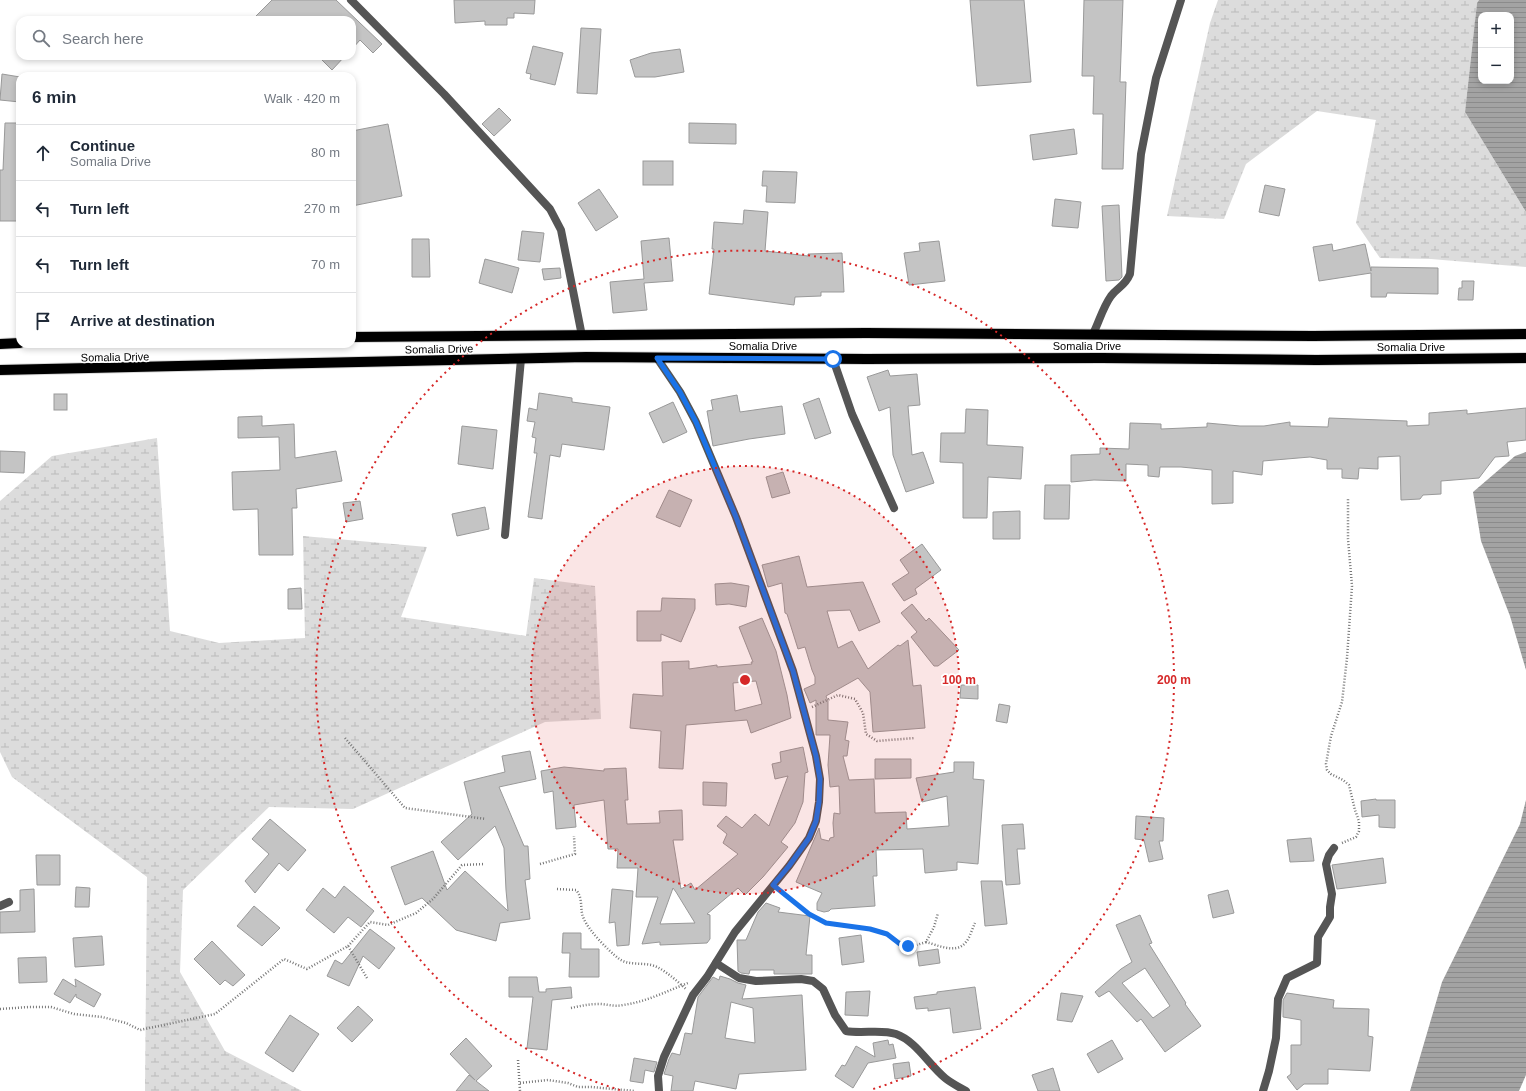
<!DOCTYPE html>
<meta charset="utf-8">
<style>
body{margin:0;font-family:Arial,sans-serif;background:#f2f2f3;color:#1f2937}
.controls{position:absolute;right:12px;top:12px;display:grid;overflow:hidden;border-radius:8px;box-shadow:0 2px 6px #0003}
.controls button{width:36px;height:36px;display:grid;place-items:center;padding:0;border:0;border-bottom:1px solid #e0e1e3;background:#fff;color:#1f2937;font:20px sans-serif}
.stop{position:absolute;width:12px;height:12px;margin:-9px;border:3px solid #1a73e8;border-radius:50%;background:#fff}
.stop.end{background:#1a73e8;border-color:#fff;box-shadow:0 1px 4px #0008}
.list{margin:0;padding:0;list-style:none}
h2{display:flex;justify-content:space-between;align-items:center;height:52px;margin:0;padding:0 16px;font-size:17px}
h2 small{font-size:13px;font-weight:400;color:#747a83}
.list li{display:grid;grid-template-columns:26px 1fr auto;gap:12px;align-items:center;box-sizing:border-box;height:56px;padding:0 16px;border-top:1px solid #e0e1e3}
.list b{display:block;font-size:15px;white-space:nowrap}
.list p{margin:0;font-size:13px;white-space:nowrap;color:#747a83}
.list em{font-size:13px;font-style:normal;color:#747a83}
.icon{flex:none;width:22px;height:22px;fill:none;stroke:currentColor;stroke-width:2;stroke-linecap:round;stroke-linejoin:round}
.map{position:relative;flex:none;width:1526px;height:1091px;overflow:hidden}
.search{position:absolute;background:#fff;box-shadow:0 2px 6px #0003;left:16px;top:16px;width:340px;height:44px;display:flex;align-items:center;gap:10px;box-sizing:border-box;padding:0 14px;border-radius:12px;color:#747a83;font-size:15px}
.panel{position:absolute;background:#fff;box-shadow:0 2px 6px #0003;left:16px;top:72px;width:340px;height:276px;border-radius:12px}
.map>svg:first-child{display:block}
</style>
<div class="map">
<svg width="1526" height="1091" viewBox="0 0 1526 1091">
<defs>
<pattern id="wetland-marsh" width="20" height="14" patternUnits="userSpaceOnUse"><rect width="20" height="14" fill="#dcdcdc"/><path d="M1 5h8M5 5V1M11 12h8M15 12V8" fill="none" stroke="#bbb"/></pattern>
<pattern id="water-rules" width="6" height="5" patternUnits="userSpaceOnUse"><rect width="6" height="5" fill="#a3a3a3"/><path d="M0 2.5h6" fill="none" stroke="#8b8b8b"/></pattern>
</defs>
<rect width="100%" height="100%" fill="#fff"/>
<!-- wetland -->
<g fill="url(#wetland-marsh)">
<path d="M1218,0h261l-2,3 -12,109 61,100v55l-95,-8 -51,-1 -24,-35 20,-103 -59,-9 -71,53 -22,55 -57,-3 43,-193z"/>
<path d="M157,438l13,193 49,12 86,-5 -2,-102 124,11 -26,70 125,19 8,-58 61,8 6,133 -56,3 -192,87 -84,-2 -86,83 -3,82 45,79 77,40h-157l2,-214 -135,-100 -12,-25v-251l52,-45z"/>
</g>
<!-- water -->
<g fill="url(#water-rules)" fill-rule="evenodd">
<path d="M1479,0h47v212l-61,-100 12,-109zM1481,15h30v66h-30z"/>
<path d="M1526,452v218l-16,-54 -29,-75 -8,-49 42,-36z"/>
<path d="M1526,800v275l-7,16h-109l32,-109 78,-158z"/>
</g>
<!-- building -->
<g fill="#c4c4c4" stroke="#999" fill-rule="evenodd">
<path d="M272,0h64l46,44 -9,9 -13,-13 -8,9v-29h-100z"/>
<path d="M454,0h81l-1,14 -20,-1v5h-7v7h-22v-4l-30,2z"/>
<path d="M970,0h54l7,82 -54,4z"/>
<path d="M1084,0h39l-3,82h6l-3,87h-21l1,-55h-10l1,-38h-12z"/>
<path d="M581,28l20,1 -4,65 -20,-1z"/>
<path d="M533,46l30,7 -8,32 -25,-6 1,-5 -5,-1z"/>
<path d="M680,49l4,23 -29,5h-20l-5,-17 21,-7z"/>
<path d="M318,56h27l-13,14z"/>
<path d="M2,74l18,3v25l-20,-2z"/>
<path d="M499,108l12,12 -17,16 -12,-12z"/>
<path d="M5,123h15v98h-20v-51h3z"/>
<path d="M689,123l47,1v20l-47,-1z"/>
<path d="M388,124l14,72 -50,10v-75z"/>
<path d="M1074,129l3,25 -44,6 -3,-25z"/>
<rect x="643" y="161" width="30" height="24"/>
<path d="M763,171l34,1 -2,31 -29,-1 1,-16h-5z"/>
<path d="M1265,185l20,4 -6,27 -20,-4z"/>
<path d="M599,189l19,28 -22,14 -18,-28z"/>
<path d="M1055,199l26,3 -3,26 -26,-2z"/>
<path d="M1119,205l3,72 -3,3 -13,1 -4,-75z"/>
<path d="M744,210l24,2 -3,39 43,5v-2l34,-1 2,39h-23v4l-26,1 -1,8 -85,-11 5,-45h-2l2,-27 29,2z"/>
<path d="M522,231l22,2 -4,29 -22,-2z"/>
<path d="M669,238l4,43 -29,2 3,27 -34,3 -3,-31 34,-3 -3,-38z"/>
<path d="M412,239h17l1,38h-18z"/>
<path d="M939,241l6,40 -36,4 -5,-32 16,-2 -1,-8z"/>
<path d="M1332,244l1,7 32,-7 6,27v-4l67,1v26l-51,-1 -1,4h-15v-24l-52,8 -6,-34z"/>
<path d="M485,259l34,9 -7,25 -33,-10z"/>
<path d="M560,268l1,10 -17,2 -2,-11z"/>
<path d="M1462,281h12l-1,19h-15l1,-12h3z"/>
<path d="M888,370l2,6 27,-2 3,31 -12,1 4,49 11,-3 11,31 -28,9 -13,-37 -3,-48 -11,4 -12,-34z"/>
<path d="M539,393l33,5v4l38,5 -6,43 -42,-6 -2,13 -10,-2 -8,64 -14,-2 9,-64h-3l2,-15 -4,-1 3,-15 -8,-1 2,-13 8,2z"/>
<rect x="54" y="394" width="13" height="16"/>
<path d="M737,395l3,17 42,-6 3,28 -36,5 -36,7 -6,-35 6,-1 -2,-10z"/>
<path d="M819,398l12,35 -16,6 -12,-35z"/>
<path d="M673,402l14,30 -24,11 -14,-30z"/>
<path d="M1526,408v32l-19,2 2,14 -14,1 -16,21 -38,3v13l-18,1 -3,4 -19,1 -1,-44 -22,1v12l-19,-1 -1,11 -16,-1v-9h-15v-9l-17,-3 -47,4 -1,14 -29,-4v32l-21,1v-34l-31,-3h-21l-1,10 -11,-1v-11l-22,-1v17l-32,-1 -23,2v-27l29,-1v-6l29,1 1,-26 31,1v5l46,-2v-4l33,3h24l26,-4v4l38,1 1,-9 78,3v5l22,-1v-12l38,-3v4z"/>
<path d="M966,409l22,1 -1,35 36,2 -2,32 -33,-2 -1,41h-24v-55l-23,-1 1,-29h24z"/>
<path d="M262,416v10l32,-2 1,34 41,-7 6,30 -46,8 1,19h-5l1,47h-34l-1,-46 -25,1 -1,-38 48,-2 -1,-33 -41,1v-21z"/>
<path d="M462,426l35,4 -4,39 -35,-5z"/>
<path d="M0,451l25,1 -1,21 -24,-1z"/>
<path d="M783,472l7,21 -18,5 -6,-21z"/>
<path d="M1045,485h25l-1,34h-25z"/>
<path d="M669,490l23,10 -12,27 -24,-10z"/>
<path d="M360,501l3,18 -17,3 -3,-19z"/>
<path d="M485,507l4,22 -32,7 -5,-22z"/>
<path d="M1020,511v28h-27v-27z"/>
<path d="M922,544l19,26 -26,19 2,5 -13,7 -12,-17 17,-11 -9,-13z"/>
<path d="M799,556l8,31 56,-5 17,40 -21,9 -9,-21 -23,1 11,37 14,-7 16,28 30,-24 2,1 8,-6 5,46 8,-1 4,43 -52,4 -3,-40 -12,-14 -32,18 2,5v19l20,2 -3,18 4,1 -2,15h-4l6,24 25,-1 1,34 31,-1 1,17 42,-3 -2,-30 -25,6 -6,-24 38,-6v-10h20l-1,17 11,1 -6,84 -21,-2v8l-32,3 -2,-24 -47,1 1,26h-4l2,30 -44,3 -2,2 -5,1 -7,-2v-7l5,-10 -26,-11 23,-54 2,11 8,2 1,-3 4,-1 -1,-14 1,-10 6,1 -1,-28 -9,1 -2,-22 2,-30h-14v-35l-6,3 -6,-14 11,-5v-7l-3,-7 -7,-23 -7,2 -11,-35 -2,-1 -3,-30 -14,4 -6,-22z"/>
<path d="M731,583l18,3 -3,21 -17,-3 -13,1 -1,-21z"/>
<path d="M301,588l1,21h-14v-20z"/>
<path d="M662,598l33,1v10l-14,33 -20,-8v7h-24v-30h24z"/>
<path d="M912,604l14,17 3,-3 30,32 -21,16h-4l-23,-29 6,-5 -16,-19z"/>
<path d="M762,618l14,33 11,44 4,23 -40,15 -4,-13 -61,5 -3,44 -24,-1 2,-37 -31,-3 3,-34 30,2 -1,-34 27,-1v8l28,-4v2l35,-3 -1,-2h2l-14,-35zM756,681l6,23 -27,7 -2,-28z"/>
<path d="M961,685h17v14l-18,-1z"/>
<path d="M999,704l11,2 -3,17 -11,-2z"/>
<path d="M803,747l5,25 -3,1 -2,29 -8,21 -14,19 7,5 -25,30 -18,18 -7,-7 -31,26 3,1v24l-3,4 -47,2v-3l-18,2 16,-47h-22l2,-29h-21l1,-19h-10l-4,-49 -30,5 2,22 -20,2 -3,-38 -9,2 -3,-22 23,-4 40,4v-2l22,-1 2,32h-3l2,24 33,-1 -1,-12 23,-1 1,30h-10l8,49 10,-6 4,7 43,-36 -15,-11 4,-9 -10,-8 9,-10 16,12 13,-14 14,12 19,-50 -13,3 -3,-15 9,-2 -1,-10zM673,888l3,4 19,31 -35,1z"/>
<path d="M530,751l6,28 -37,8 25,59h4l2,33 -5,1 5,39 -30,4 -4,18 -40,-11 -34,-32 -17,7 -14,-38 42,-16 14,39 18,-19 43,40 -2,-21 -2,-42 -9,-22 -37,34 -17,-18 31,-28 -8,-32 41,-10 -3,-16z"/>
<path d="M875,759h36v19l-36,1z"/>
<path d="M703,782l24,1 -1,23 -23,-1z"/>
<path d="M1376,799v1h19v28l-16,-1v-12l-17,2 -1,-16z"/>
<path d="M1136,816l28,2 -1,23h-4l4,18 -14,3 -5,-22 -9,-1z"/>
<path d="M270,819l36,31 -18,21 -9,-8 -24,30 -10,-12 24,-27 -17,-15z"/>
<path d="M1023,824l2,25h-8l3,35 -14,1 -4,-60z"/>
<path d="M1311,838l3,23 -24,1 -3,-22z"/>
<path d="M36,855h24v30h-23z"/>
<path d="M1383,858l3,25 -49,6 -5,-24z"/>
<path d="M981,881h21l5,43 -22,2z"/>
<path d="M344,886l30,25 -13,16 -13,-10 -14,16 -28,-23 17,-22 12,10z"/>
<path d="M76,887l14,1 -1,19h-14z"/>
<path d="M34,889l1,43 -35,1v-21l20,-1v-21z"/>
<path d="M612,889l21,2 -4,54 -12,1 -2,-24 -6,1z"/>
<path d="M1228,890l6,23 -21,5 -5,-23z"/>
<path d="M766,903l14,5 -2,4 32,4 -4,39h6v19h-38v-4h-24l-1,4 -8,-1 -3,-2 -1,-31h9l12,-28z"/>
<path d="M254,906l26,22 -18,18 -25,-20z"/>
<path d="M1140,915l12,28 -3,1 37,59 -1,1 16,22 -36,26 -24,-33 -4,3 -28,-31 -10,6 -4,-5 26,-23 11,-7 -16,-37zM1145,968l25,38 -17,12 -31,-35z"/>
<path d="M370,929l25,19 -16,21 -16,-13 -14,30 -22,-10 8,-16 7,4z"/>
<path d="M563,933h18v16h18v28h-30l1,-24h-8z"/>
<path d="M861,935l3,27 -22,3 -3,-27z"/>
<path d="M102,936l2,29 -29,2 -2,-29z"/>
<path d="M212,941l33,34 -12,11 -8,-6 -5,5 -26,-26z"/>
<path d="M938,949l2,14 -21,3 -2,-14z"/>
<path d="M46,957l1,25 -28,1 -1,-25z"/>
<path d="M720,976l10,3 8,4 8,2 -4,14 60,-4 4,75 -67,4 -3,15 -41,-8 -2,10h-22l2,-15 -9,-2 5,-15 3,-6 8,2 5,-22 7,1 6,-37 15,-20 6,3zM731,1002l22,6 2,35 -30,-5z"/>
<path d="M509,977h28l2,15h7v-3l25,-2 1,11 -20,2 -5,50 -20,-2 6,-51h-24z"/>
<path d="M63,979l13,8 -1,-8 26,15 -7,13 -18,-10v-3l-6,9 -16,-9z"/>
<path d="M975,987l6,42 -28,4 -3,-25 -22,3v-3l-12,1 -2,-12 23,-3v-2z"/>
<path d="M870,991l-2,25 -23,-1 1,-23z"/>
<path d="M1061,993l22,3 -11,26 -15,-2z"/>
<path d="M1287,993l47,7 -1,8 36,1 -1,27 5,1 -3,34 -42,-2v15h-24l-7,6 -10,-13 4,-3v-29h10v-25l-18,-3v-17z"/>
<path d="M358,1006l15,14 -21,22 -15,-14z"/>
<path d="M290,1015l29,19 -26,38 -28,-19z"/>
<path d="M466,1038l26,28 -16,15 13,10h-33l13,-16 6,5 -25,-26z"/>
<path d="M888,1040l1,5 4,-1 3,14 -28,5 -15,25 -18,-12 7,-11 3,1 11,-20 19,11 -2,-14z"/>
<path d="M1112,1040l11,19 -25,14 -11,-19z"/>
<path d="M634,1058l23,4 -3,10 -9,-2 -2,13 -13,-2z"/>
<path d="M909,1062l2,14 -16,3 -2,-15z"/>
<path d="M1053,1068l7,23h-22l-6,-16z"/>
</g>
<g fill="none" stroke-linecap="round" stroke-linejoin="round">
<defs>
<g id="primary">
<path d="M352,337l514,-4 447,3 213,-2"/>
<path d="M0,344l20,-1"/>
<path d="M0,370l586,-13 281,2 235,-1 214,2 210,-2"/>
</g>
</defs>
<!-- primary casing -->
<use href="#primary" stroke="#dbdbdb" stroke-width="12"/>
<!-- path -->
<g stroke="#777" stroke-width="2.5" stroke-dasharray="1 2" stroke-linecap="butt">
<path d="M812,707l26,-12 17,4 8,14 3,21 11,7 38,-3"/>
<path d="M345,738l60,70 81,11"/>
<path d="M1342,843l14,-6 3,-6v-10l-4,-11 -6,-25 -6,-5 -12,-6 -4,-4 -1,-6 5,-28 11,-34 5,-44 5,-72 -4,-47v-40"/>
<path d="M540,864l35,-10 -1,-18"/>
<path d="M557,889l19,1c8,9 3,20 8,29 5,12 24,31 34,39 11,9 26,3 39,9 10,5 20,14 29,22"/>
<path d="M781,892c13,10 29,26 46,31 19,6 41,2 60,11 7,4 12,11 21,12 6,0 12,-2 18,-4l8,-15 4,-14"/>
<path d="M926,942c11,3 30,12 39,1 5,-5 7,-14 10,-20"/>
<path d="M348,946l22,-24 18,3 28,-12 17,-14 29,-34 23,-1"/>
<path d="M571,1008c9,-2 18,-4 28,-4 8,0 15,3 24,1 23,-3 44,-14 65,-22"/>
<path d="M0,1009l29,-2h22l23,7 28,3 24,6 14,7 75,-16 69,-55 23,10 41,-23 19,32"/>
<path d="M518,1060l2,31"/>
<path d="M520,1083l28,-3 20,3 10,4h13l44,4"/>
</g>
<!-- minor -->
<g stroke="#555" stroke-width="8">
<path d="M351,0l93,94 106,115 11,21 21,106"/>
<path d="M1093,334c6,-12 10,-27 18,-38 7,-9 14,-10 19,-22l11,-120 15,-76 25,-78"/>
<path d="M657,358l23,34 16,30 40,95 57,154 23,85 4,23 -1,23 -3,19 -7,17 -20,28 -54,66 -28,45 -14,18 -29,62 -6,19 1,15"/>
<path d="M833,359l19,55 42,94"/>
<path d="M505,535l16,-176"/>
<path d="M0,906l9,-4"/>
<path d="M716,963l23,15 17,3 45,-2 12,2 10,8 12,26 11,16c16,3 35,-2 50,3 20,7 33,31 49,44 6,5 14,9 21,13"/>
<path d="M1263,1091l6,-20 7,-33 2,-39 9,-21 30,-15 1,-26 12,-20v-10l2,-13 -6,-30 3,-9 5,-7"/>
</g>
<!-- primary -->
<use href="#primary" stroke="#000" stroke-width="10"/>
</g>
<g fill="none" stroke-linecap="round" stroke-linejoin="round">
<!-- route -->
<path stroke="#1a73e8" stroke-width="5" d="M833,359l-176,-1 23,34 16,30 40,95 57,154 23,85 4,23 -1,23 -3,19 -7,17 -20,28 -16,19 36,29 17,9 44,6 17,5 13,10 8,2"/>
</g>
<!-- distance rings -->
<circle cx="745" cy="680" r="214" fill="#d62828" fill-opacity=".12"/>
<g fill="none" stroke="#d62828" stroke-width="2" stroke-dasharray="2 4">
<circle cx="745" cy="680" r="214"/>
<path d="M620 1090A429 429 0 1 1 870 1090"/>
</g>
<g text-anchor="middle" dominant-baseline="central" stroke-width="3.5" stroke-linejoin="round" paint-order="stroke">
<!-- street labels -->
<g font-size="11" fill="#000" stroke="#fff">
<text x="763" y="346">Somalia Drive</text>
<text x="1087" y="346">Somalia Drive</text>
<text x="1411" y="347">Somalia Drive</text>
<text transform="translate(439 349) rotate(-1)">Somalia Drive</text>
<text transform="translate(115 357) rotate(-1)">Somalia Drive</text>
</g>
</g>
<circle cx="745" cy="680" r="6" fill="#d62828" stroke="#fff" stroke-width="2"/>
<g font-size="12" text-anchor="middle" font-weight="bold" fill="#d62828" stroke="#fff" stroke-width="3.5" stroke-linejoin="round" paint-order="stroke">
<text x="959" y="684">100 m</text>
<text x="1174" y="684">200 m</text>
</g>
</svg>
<div class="controls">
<button>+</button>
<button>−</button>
</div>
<div class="stop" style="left:833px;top:359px"></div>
<div class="stop end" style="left:908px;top:946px"></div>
<div class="search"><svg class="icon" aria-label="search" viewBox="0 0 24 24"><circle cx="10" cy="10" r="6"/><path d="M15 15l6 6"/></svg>Search here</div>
<section class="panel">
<h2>6 min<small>Walk · 420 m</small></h2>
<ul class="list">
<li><svg class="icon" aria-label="ahead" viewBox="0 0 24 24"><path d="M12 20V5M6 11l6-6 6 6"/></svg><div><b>Continue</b><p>Somalia Drive</p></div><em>80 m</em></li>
<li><svg class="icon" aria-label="left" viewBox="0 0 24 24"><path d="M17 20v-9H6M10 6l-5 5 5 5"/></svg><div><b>Turn left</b></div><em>270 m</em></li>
<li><svg class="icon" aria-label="left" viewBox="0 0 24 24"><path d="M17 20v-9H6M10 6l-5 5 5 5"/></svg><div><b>Turn left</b></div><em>70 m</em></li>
<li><svg class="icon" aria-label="arrive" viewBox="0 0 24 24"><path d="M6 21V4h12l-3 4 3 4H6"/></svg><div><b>Arrive at destination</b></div></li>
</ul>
</section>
</div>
